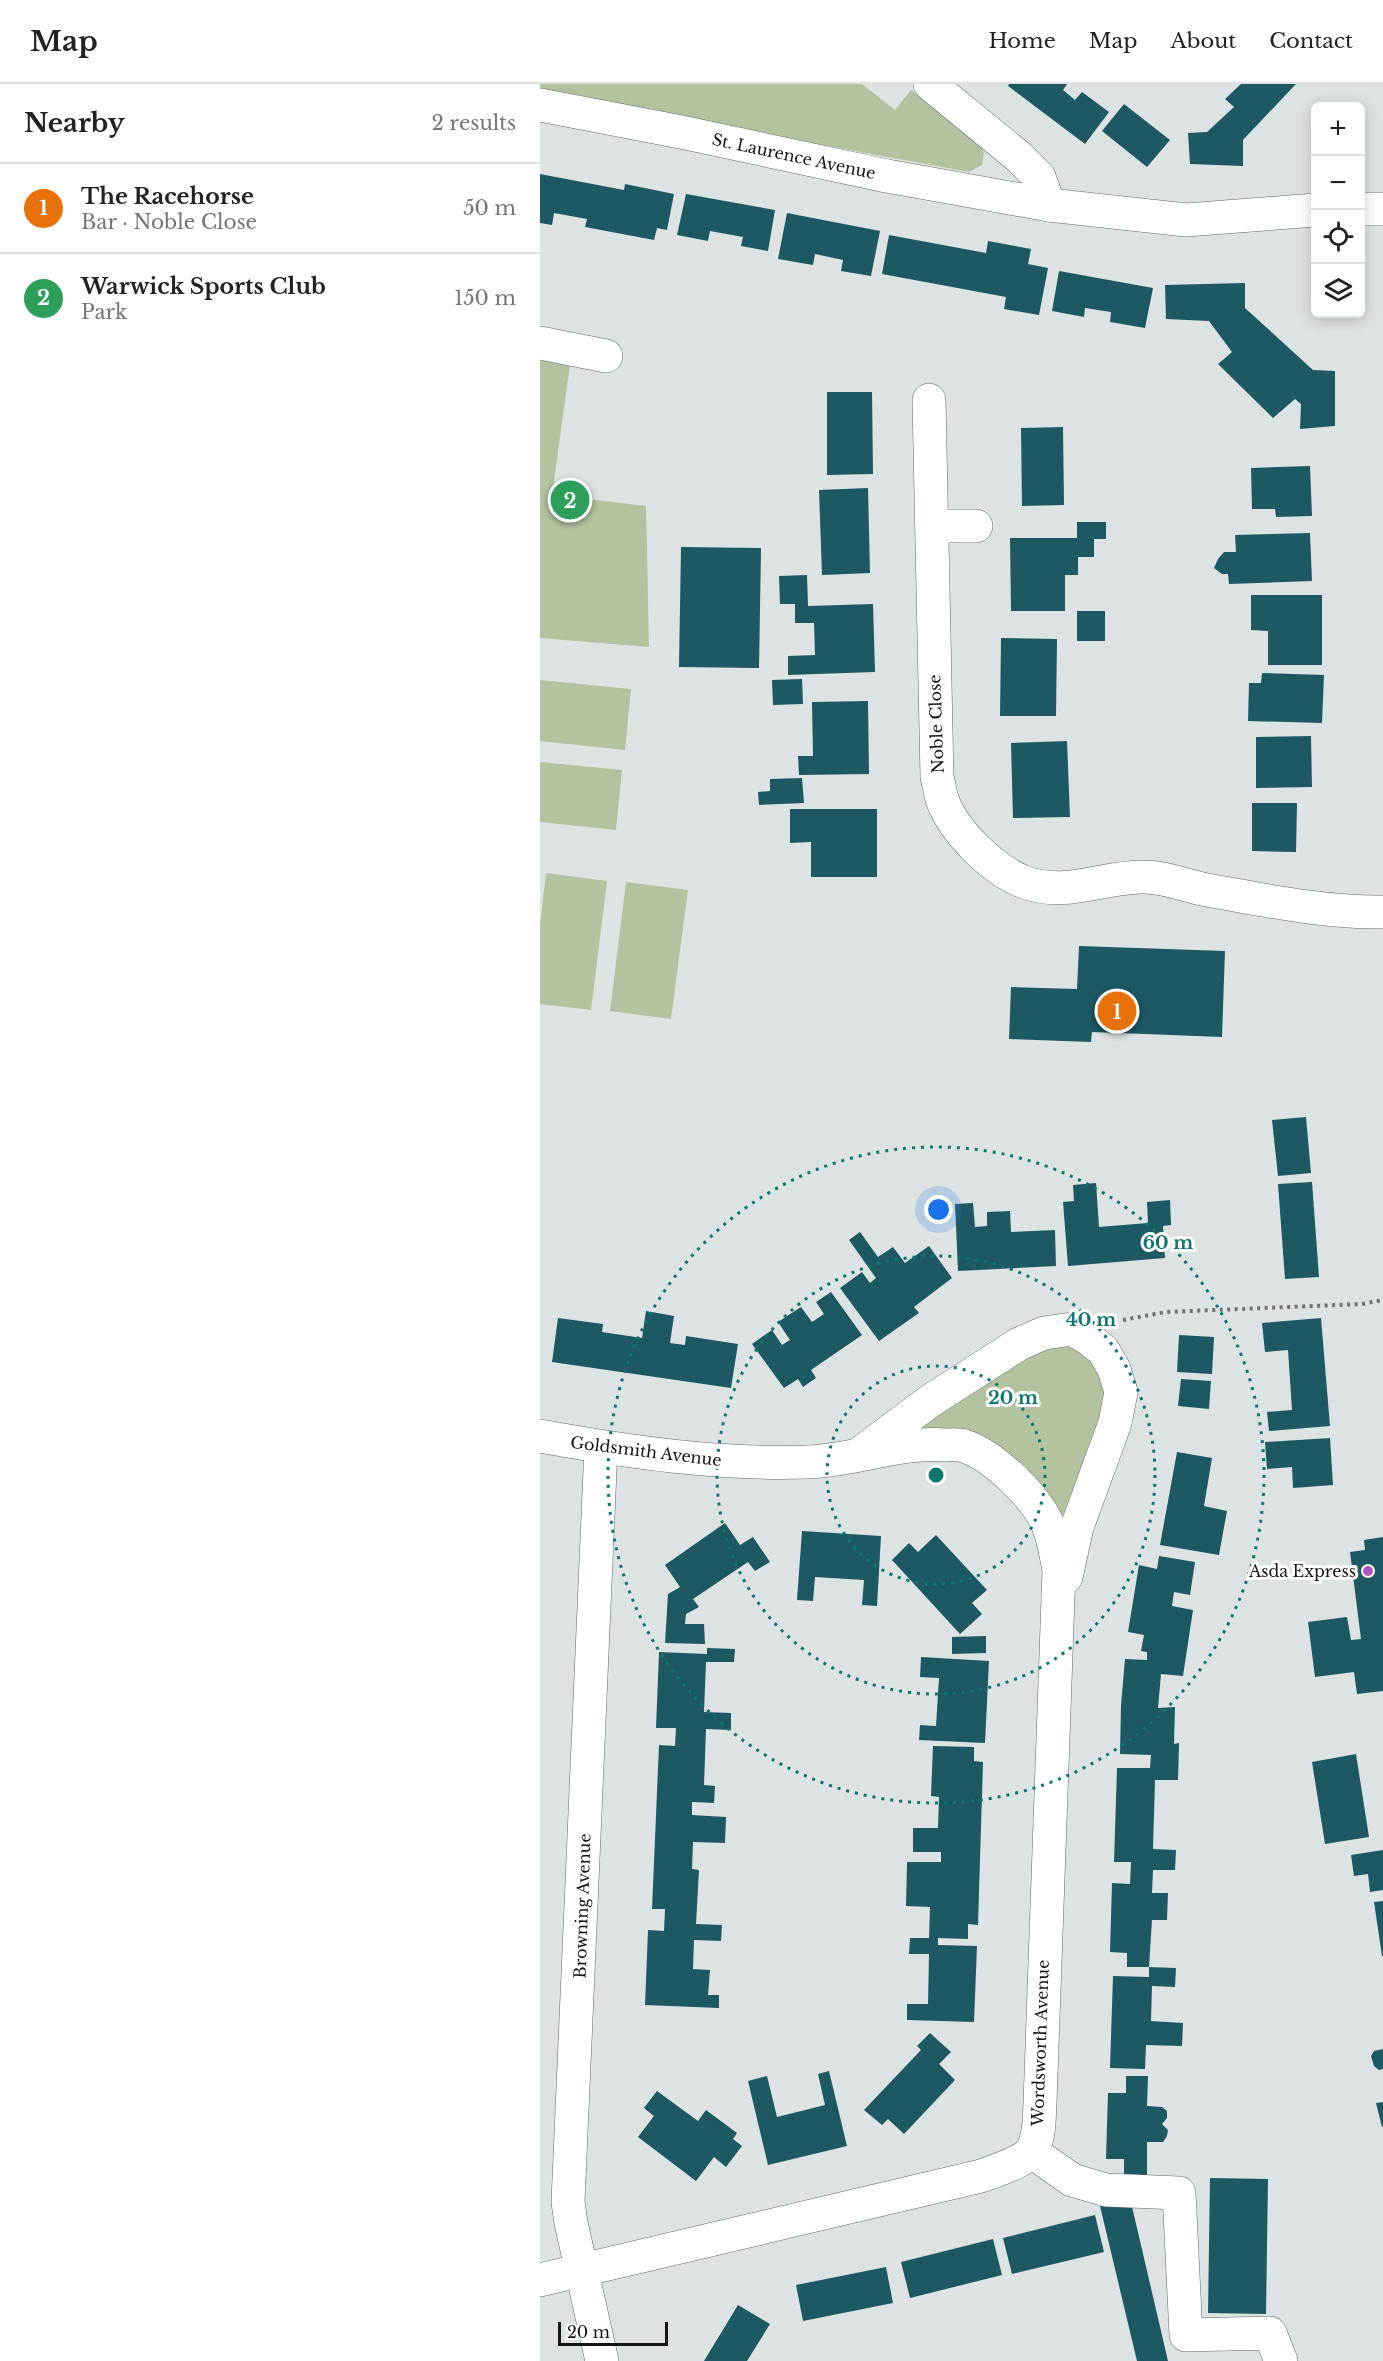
<!DOCTYPE html>
<meta charset="utf-8">
<style>
body{margin:0;font-family:"Libre Baskerville",serif;background:#f6f6f6;color:#222}
.controls{position:absolute;right:18px;top:18px;display:grid;overflow:hidden;border-radius:9px;box-shadow:0 3px 15px #0003}
.controls button{width:54px;height:54px;display:grid;place-items:center;padding:0;border:0;border-bottom:2px solid #e0e0e0;background:#fff;color:#222;font:30px sans-serif}
.scale{position:absolute;left:18px;bottom:15px;width:110px;box-sizing:border-box;padding-left:6px;border:3px solid #141616;border-top:0;font-size:16px;line-height:21px;white-space:nowrap;color:#141616;-webkit-text-stroke:4px #fff;paint-order:stroke}
.you{position:absolute;left:399px;top:1126px;width:21px;height:21px;margin:-15px;border:4px solid #fff;border-radius:50%;background:#1a73e8;box-shadow:0 0 0 9px #1a73e833}
.badge{display:grid;place-items:center;width:39px;height:39px;border-radius:50%;background:#ae53bf;color:#fff;font-size:20px;font-weight:700}
.pin{position:absolute;translate:-50% -50%;border:3px solid #fff;box-shadow:0 2px 6px #0006}
.list{margin:0;padding:0;list-style:none}
h2{display:flex;justify-content:space-between;align-items:center;height:78px;margin:0;padding:0 24px;font-size:26px}
h2 small{font-size:20px;font-weight:400;color:#767676}
.list li{display:grid;grid-template-columns:39px 1fr auto;gap:18px;align-items:center;box-sizing:border-box;height:90px;padding:0 24px;border-top:2px solid #e0e0e0}
.list b{display:block;font-size:22px;white-space:nowrap}
.list p{margin:0;font-size:20px;white-space:nowrap;color:#767676}
.list em{font-size:20px;font-style:normal;color:#767676}
.icon{flex:none;width:33px;height:33px;fill:none;stroke:currentColor;stroke-width:2;stroke-linecap:round;stroke-linejoin:round}
.map{position:relative;flex:none;width:843px;height:2277px;overflow:hidden}
header{display:flex;align-items:center;gap:36px;box-sizing:border-box;height:84px;padding:0 30px;background:#fff;border-bottom:2px solid #e0e0e0}
header strong{font-size:28px}
nav{display:flex;gap:33px;margin-inline-start:auto;font-size:21px}
main{display:flex}
aside{flex:1;background:#fff}
.map>svg:first-child{display:block}
</style>
<header>
<strong>Map</strong>
<nav><a>Home</a><a>Map</a><a>About</a><a>Contact</a></nav>
</header>
<main>
<aside>
<h2>Nearby<small>2 results</small></h2>
<ul class="list">
<li><span class="badge" style="background:#e8710a">1</span><div><b>The Racehorse</b><p>Bar · Noble Close</p></div><em>50 m</em></li>
<li><span class="badge" style="background:#2e9e5b">2</span><div><b>Warwick Sports Club</b><p>Park</p></div><em>150 m</em></li>
</ul>
</aside>
<div class="map">
<svg width="843" height="2277" viewBox="0 0 843 2277">
<rect width="100%" height="100%" fill="#dde3e2"/>
<!-- green -->
<g fill="#b3c39f">
<path d="M0,0h322l33,26 16,-20 67,50 6,13 -2,12 -13,7 -315,-58 -114,-24z"/>
<path d="M0,275l30,6 -18,130 94,11 3,141 -109,-9z"/>
<path d="M0,596l91,9 -6,61 -85,-9z"/>
<path d="M0,678l82,8 -6,60 -76,-8z"/>
<path d="M6,789l61,8 -16,129 -51,-6v-79z"/>
<path d="M86,798l62,8 -17,129 -61,-8z"/>
<path d="M511,1261l26,2 28,28 5,28 -38,106 -11,6 -36,-49 -38,-25 -71,-15 121,-76z"/>
</g>
<!-- building -->
<g fill="#1c5963">
<path d="M469,0h58l-4,6 12,10 7,-8 27,20 -24,32 -77,-58z"/>
<path d="M701,0h55l-53,56v26l-53,-2 -2,-31 19,-1 27,-25 -9,-8z"/>
<path d="M584,20l46,36 -23,27 -45,-36z"/>
<path d="M0,90l84,16 1,-6 49,10 -7,36 -10,-2 -3,12 -69,-13 2,-8 -33,-6 -2,12 -12,-2z"/>
<path d="M146,110l89,16 -7,41 -27,-5 2,-9 -33,-6 -2,10 -31,-6z"/>
<path d="M247,129l93,18 -9,45 -30,-5 2,-11 -28,-6 -2,11 -35,-6z"/>
<path d="M349,151l97,18 2,-12 43,8 -3,15 20,4 -9,47 -35,-6 2,-12 -124,-23z"/>
<path d="M519,187l94,17 -8,40 -35,-6 1,-10 -26,-4 -1,9 -32,-6z"/>
<path d="M705,199v25l68,62 22,1v55l-35,3 1,-25 -6,-5 -22,19 -55,-54 14,-12 -23,-31 -43,-2 -1,-34z"/>
<path d="M287,308h45l1,82 -46,1z"/>
<path d="M523,343l1,78 -42,1 -1,-78z"/>
<path d="M770,382l2,50 -36,1 -1,-8h-23l-1,-41z"/>
<path d="M328,404l2,85 -48,2 -3,-85z"/>
<path d="M537,438h29v17h-12v18h-16v18h-13v36h-54l-1,-73h67z"/>
<path d="M770,449l2,48 -83,3 -1,-10h-6l-8,-6 4,-9 6,-7h12l-1,-17z"/>
<path d="M141,463l80,1 -2,120 -80,-1z"/>
<path d="M267,491l1,31 65,-2 2,68 -87,3v-19l27,-1 -1,-32h-19v-19h-15l-1,-28z"/>
<path d="M711,511h71v70h-54v-34l-17,-1z"/>
<rect x="537" y="527" width="28" height="30"/>
<path d="M461,554l56,1 -1,77h-56z"/>
<path d="M722,589l62,2 -2,48 -74,-2 1,-38h12z"/>
<path d="M262,595l1,25 -30,1 -1,-25z"/>
<path d="M328,617l1,73 -70,1 -1,-19h15l-1,-54z"/>
<path d="M771,652l1,51 -56,1v-51z"/>
<path d="M527,657l3,76 -57,1 -2,-75z"/>
<path d="M262,694l2,25 -45,2 -1,-13 12,-1v-12z"/>
<path d="M712,719h45l-1,49 -44,-1z"/>
<path d="M250,725h87v68h-66v-35l-21,1z"/>
<path d="M539,862l146,5 -3,86 -130,-5 -1,10 -82,-3 2,-52 66,2z"/>
<path d="M766,1033l5,56 -33,3 -6,-56z"/>
<path d="M772,1098l7,95 -34,2 -7,-95z"/>
<path d="M556,1099l3,44 49,-4 -1,-21 23,-2 1,25 -8,1 2,32 -97,8 -5,-64 11,-1 -1,-16z"/>
<path d="M433,1119l2,24 12,-1v-14l23,-1 1,21 44,-2 1,36 -98,5 -3,-67z"/>
<path d="M320,1148l18,25 15,-10 12,16 24,-17 23,32 -38,29 5,6 -40,28 -39,-53 22,-16 8,11 6,-5 -27,-38z"/>
<path d="M291,1208l31,43 -51,35 5,8 -13,9 -5,-8 -14,9 -32,-44 20,-14 10,15 8,-5 -12,-18 23,-15 11,15 12,-8 -8,-12z"/>
<path d="M106,1227l28,5 -4,27 15,2 1,-9 52,8 -7,44 -179,-26 6,-44 45,6 -1,8 40,6z"/>
<path d="M781,1234l9,108 -61,5 -2,-19 25,-2 -4,-60 -23,2 -3,-29z"/>
<path d="M639,1251l35,2 -2,37 -35,-2z"/>
<path d="M641,1295l30,2 -2,28 -31,-3z"/>
<path d="M790,1354l3,47 -40,3 -1,-21 -25,2 -2,-27z"/>
<path d="M637,1368l35,6 -8,48 23,5 -8,44 -59,-10z"/>
<path d="M185,1439l15,22 13,-8 17,25 -15,9 -7,-9 -55,37 6,8 -13,7 -1,10h19l1,20 -40,-1 3,-49 12,-7 -15,-22z"/>
<path d="M262,1447l79,5 -4,70 -15,-1 2,-25 -49,-3 -2,24 -16,-1z"/>
<path d="M396,1451l51,55 -15,13 10,11 -22,20 -68,-74 17,-17 9,9z"/>
<path d="M843,1453v154l-26,3 -3,-22 -39,5 -7,-55 39,-5 4,23 10,-1 -11,-87 15,-2 -1,-10z"/>
<path d="M619,1472l36,6 -5,33 -16,-3 -2,14 21,4 -10,66 -22,-2 -3,34 17,-1 -1,37 5,-1 -1,37h-23l-2,69 23,1 -1,20h-22l-1,23h16l-1,27h-15l-3,47 27,1 -1,19 -23,-1 -1,35 32,2 -1,23 -36,-1 -1,24 -35,-1 3,-92 36,1v-10h-22v-14l-17,-1 2,-69 18,1 1,-22h-17l3,-94h33l1,-13 -31,-1 1,-49 4,-46 22,1v-8l-6,-1 3,-16 -16,-3 11,-67 18,4z"/>
<path d="M446,1552v17l-34,1v-17z"/>
<path d="M167,1564l28,1 -1,13h-28l-2,50 27,1v17l-25,-1 -2,56 11,1 -1,17 -22,-1v13l34,2 -1,26 -32,-1 -1,27 7,1 -3,54 26,1 -1,16 -27,-1 -1,29 17,1 -2,25h11v13l-74,-3 3,-75 16,1 1,-22h-13l7,-164 16,1 1,-18h-20l3,-76 48,2z"/>
<path d="M381,1573l68,4 -4,82 -66,-3 1,-15 16,1 3,-48 -19,-1z"/>
<path d="M393,1662l41,1v14l9,1 -5,163 -10,-1v15l-30,-1v7l39,1 -3,76 -67,-2v-16h21l1,-50h-20l1,-16h19l1,-31 -24,-1 1,-44h34v-10h-28v-24h25l1,-31 -8,-1z"/>
<path d="M816,1670l13,83 -44,7 -13,-82z"/>
<path d="M843,1766v40l-13,2 -2,-18 -14,2 -3,-21z"/>
<path d="M843,1817v55h-1l-8,-54z"/>
<path d="M390,1949l21,19 -12,12 16,16 -51,54 -16,-15 -6,6 -18,-15 57,-60 -4,-4z"/>
<path d="M843,1965v20l-4,1 -5,-4 -3,-10 3,-5z"/>
<path d="M289,1987l18,75 -79,19 -20,-84 19,-5 10,41 48,-12 -7,-31z"/>
<path d="M586,1992h22l-1,30 15,1 5,4v7l-5,6 6,6 -1,6 -4,6h-16v34l-23,-1v-16h-18l2,-66h18z"/>
<path d="M117,2007l41,30 8,-11 31,23 -4,6 9,7 -16,21 -12,-10 -18,24 -58,-44 16,-21 -10,-8z"/>
<path d="M843,2018v25h-1l-6,-24z"/>
<path d="M670,2094l58,1 -2,135 -58,-1z"/>
<path d="M590,2114l38,163h-31l-37,-155z"/>
<path d="M555,2131l9,37 -92,22 -9,-36z"/>
<path d="M453,2155l9,36 -92,23 -9,-36z"/>
<path d="M346,2183l7,36 -90,18 -7,-36z"/>
<path d="M198,2221l32,19 -23,37h-43z"/>
</g>
<g fill="none" stroke-linecap="round" stroke-linejoin="round">
<defs>
<g id="minor">
<path d="M390,0l89,73 20,20 10,28"/>
<path d="M0,21l141,27 206,44 162,29 137,15 130,-10"/>
<path d="M820,125h23"/>
<path d="M0,259l66,13"/>
<path d="M389,316l8,377c2,7 3,15 5,22 11,32 51,71 82,83 40,15 76,-4 116,-5 24,-1 45,9 67,13 58,10 117,23 176,22"/>
<path d="M393,442h43"/>
<path d="M0,1352c88,16 177,29 267,26 47,-1 91,-21 139,-17 6,0 13,-1 18,1 29,9 73,52 84,79 6,15 8,30 11,45l-19,533c-1,15 0,34 -8,47 -8,12 -37,21 -51,26l-441,104"/>
<path d="M61,1363l-33,755 3,21 31,138"/>
<path d="M323,1367l67,-50 89,-57 25,-11 28,-4 17,10 14,11 11,19 7,23 -6,31 -38,104 -11,50"/>
<path d="M491,2067l41,29 34,10 73,3 7,142 84,-2 11,28"/>
</g>
</defs>
<!-- minor casing -->
<use href="#minor" stroke="#636867" stroke-width="34"/>
<!-- path -->
<path stroke="#6f7373" stroke-width="4" stroke-dasharray="3 4.5" stroke-linecap="butt" d="M583,1236l43,-8 196,-8 21,-4"/>
<!-- minor -->
<use href="#minor" stroke="#fff" stroke-width="33"/>
</g>
<!-- distance rings -->
<g fill="none" stroke="#0f766e" stroke-width="3" stroke-dasharray="3 6">
<circle cx="396" cy="1391" r="109"/>
<circle cx="396" cy="1391" r="219"/>
<circle cx="396" cy="1391" r="328"/>
</g>
<!-- markers -->
<circle fill="#ae53bf" stroke="#fff" stroke-width="2" cx="828" cy="1487" r="6"/>
<g text-anchor="middle" dominant-baseline="central" stroke-width="6" stroke-linejoin="round" paint-order="stroke">
<!-- street labels -->
<g font-size="16" fill="#141616" stroke="#fff">
<text transform="translate(254 72) rotate(12)">St. Laurence Avenue</text>
<text transform="translate(396 640) rotate(-92)">Noble Close</text>
<text transform="translate(106 1367) rotate(7)">Goldsmith Avenue</text>
<text transform="translate(42 1822) rotate(-88)">Browning Avenue</text>
<text transform="translate(500 1959) rotate(-88)">Wordsworth Avenue</text>
</g>
<!-- poi labels -->
<g font-size="16" fill="#141616" stroke="#fff" text-anchor="end">
<text x="816" y="1487">Asda Express</text>
</g>
</g>
<circle cx="396" cy="1391" r="9" fill="#0f766e" stroke="#fff" stroke-width="3"/>
<g font-size="18" text-anchor="middle" font-weight="bold" fill="#0f766e" stroke="#fff" stroke-width="6" stroke-linejoin="round" paint-order="stroke">
<text x="628" y="1165">60 m</text>
<text x="551" y="1242">40 m</text>
<text x="473" y="1320">20 m</text>
</g>
</svg>
<div class="controls">
<button>+</button>
<button>−</button>
<button><svg class="icon" aria-label="locate" viewBox="0 0 24 24"><circle cx="12" cy="12" r="6"/><path d="M12 2v4M12 18v4M2 12h4M18 12h4"/></svg></button>
<button><svg class="icon" aria-label="layers" viewBox="0 0 24 24"><path d="M12 4l9 5-9 5-9-5zM3 14l9 5 9-5"/></svg></button>
</div>
<div class="scale">20 m</div>
<div class="you"></div>
<div class="pin badge" style="left:577px;top:927px;background:#e8710a">1</div>
<div class="pin badge" style="left:30px;top:416px;background:#2e9e5b">2</div>
</div>
</main>
